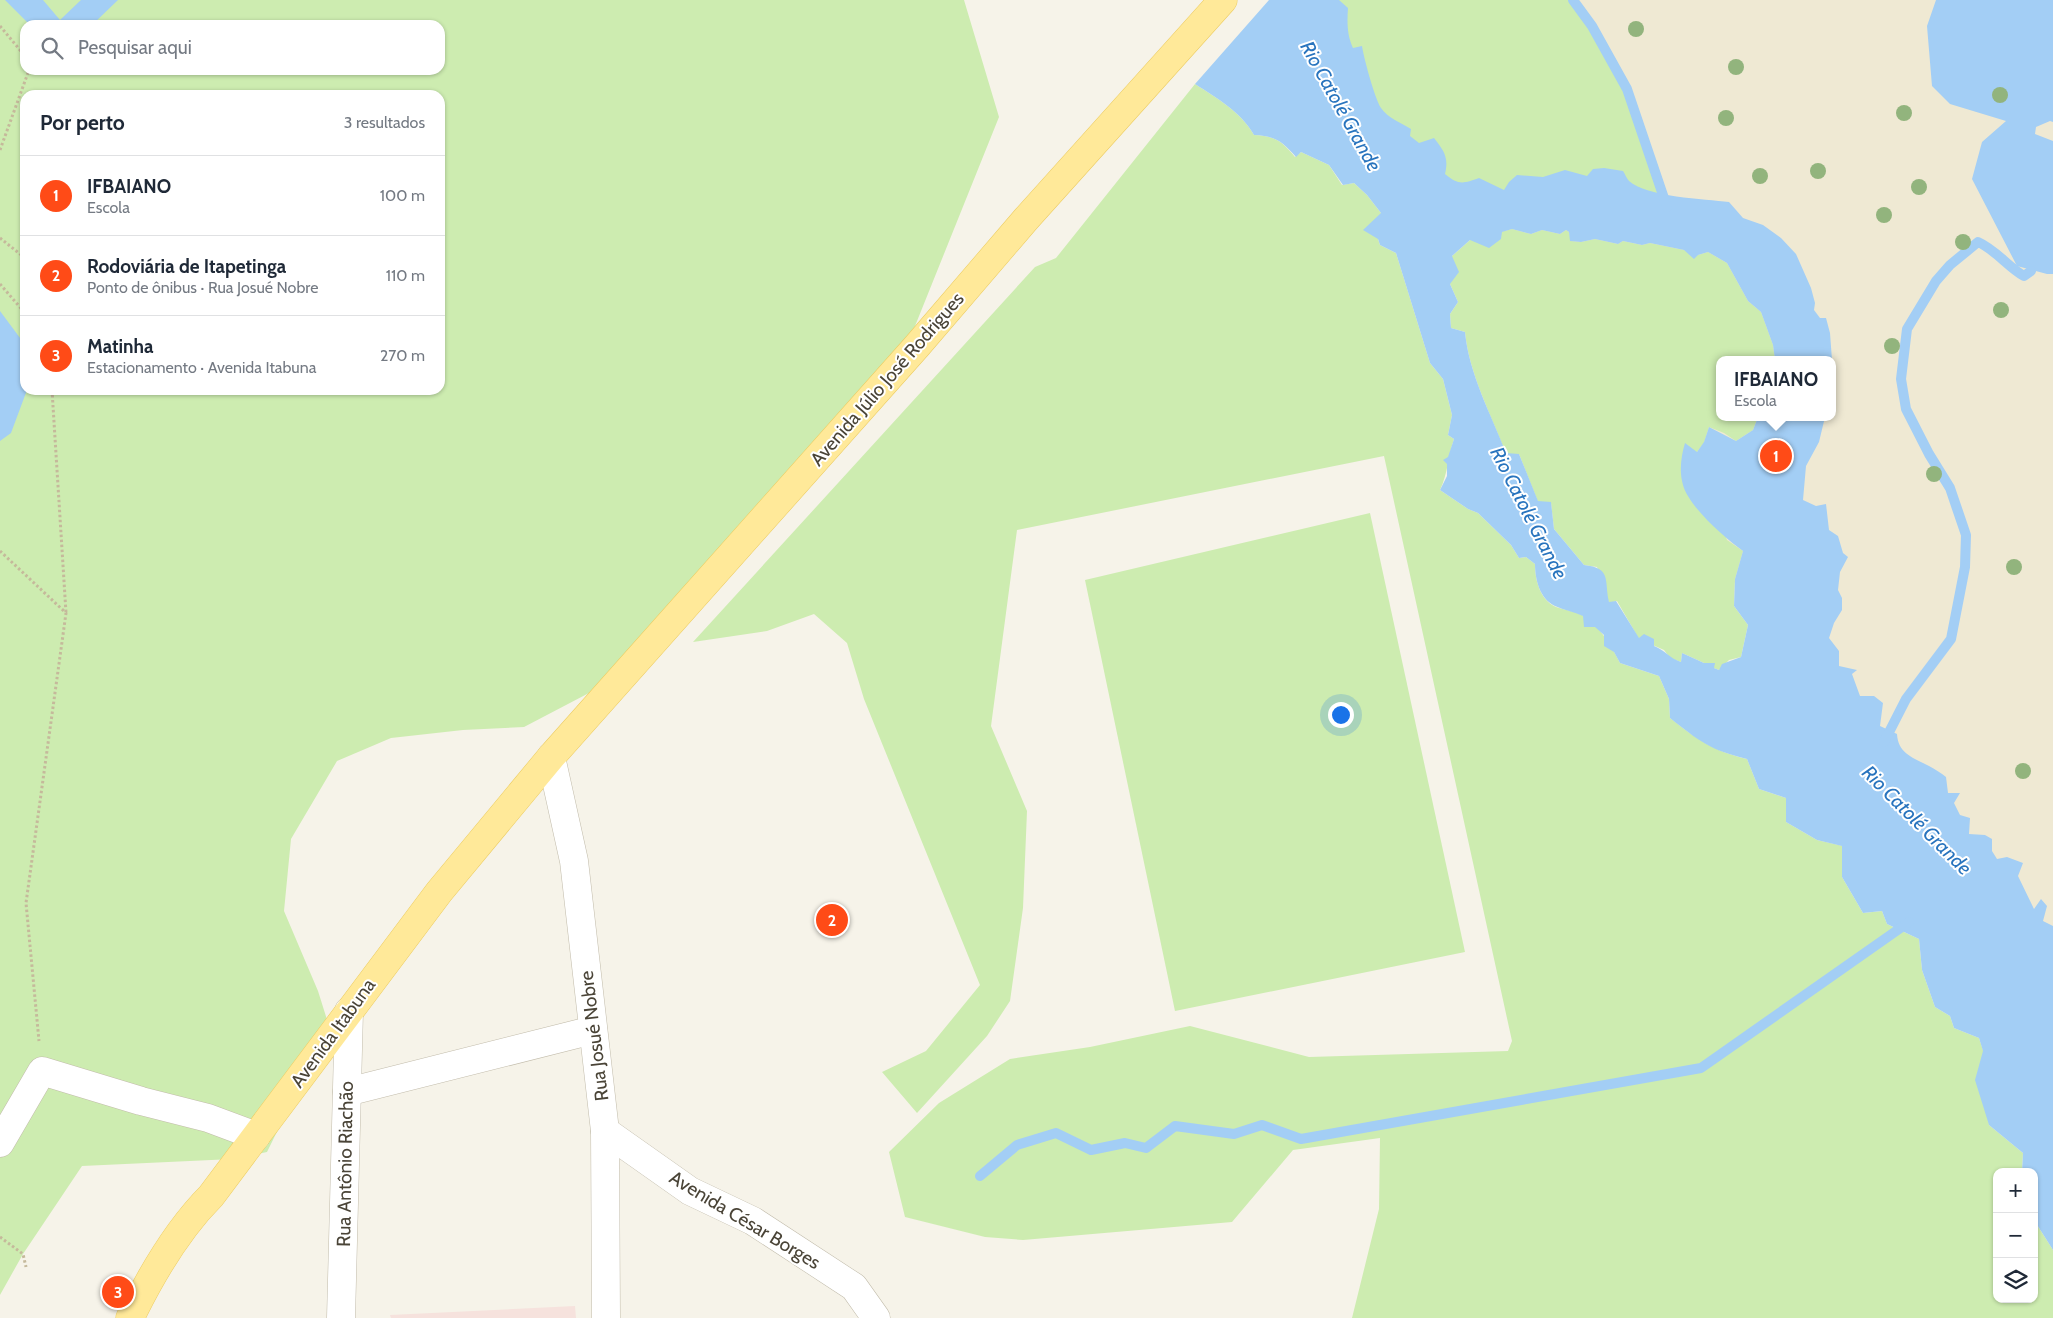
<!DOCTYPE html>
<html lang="pt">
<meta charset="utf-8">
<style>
body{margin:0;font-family:Cabin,sans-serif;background:#f2f2f3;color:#1f2937}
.controls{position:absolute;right:15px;bottom:15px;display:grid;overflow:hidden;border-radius:10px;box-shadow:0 1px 4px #0004}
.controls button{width:45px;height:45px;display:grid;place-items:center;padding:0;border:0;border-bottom:1px solid #e0e1e3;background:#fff;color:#1f2937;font:25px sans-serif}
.you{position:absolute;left:1340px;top:714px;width:18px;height:18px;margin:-12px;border:4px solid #fff;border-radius:50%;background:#1a73e8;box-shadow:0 0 0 8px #1a73e833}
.badge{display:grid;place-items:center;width:32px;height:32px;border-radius:50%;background:#ff4b17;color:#fff;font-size:16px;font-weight:700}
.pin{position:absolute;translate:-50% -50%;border:2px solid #fff;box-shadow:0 1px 5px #0006}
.popup{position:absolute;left:1716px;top:356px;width:120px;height:65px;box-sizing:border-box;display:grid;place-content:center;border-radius:10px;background:#fff;filter:drop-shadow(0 1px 4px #0005);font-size:16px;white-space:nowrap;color:#747a83}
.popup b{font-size:19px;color:#1f2937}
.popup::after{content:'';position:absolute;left:50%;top:100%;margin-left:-10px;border:10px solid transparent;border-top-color:#fff}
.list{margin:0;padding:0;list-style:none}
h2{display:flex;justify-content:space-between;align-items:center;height:65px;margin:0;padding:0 20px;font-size:21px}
h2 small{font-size:16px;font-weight:400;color:#747a83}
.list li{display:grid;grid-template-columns:32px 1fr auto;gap:15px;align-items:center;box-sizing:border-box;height:80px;padding:0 20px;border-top:1px solid #e0e1e3}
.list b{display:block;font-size:19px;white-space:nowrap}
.list p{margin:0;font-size:16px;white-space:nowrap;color:#747a83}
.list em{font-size:16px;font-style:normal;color:#747a83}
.icon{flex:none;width:28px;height:28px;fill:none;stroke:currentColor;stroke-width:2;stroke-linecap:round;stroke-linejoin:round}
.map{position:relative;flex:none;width:2053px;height:1318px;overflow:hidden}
.search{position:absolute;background:#fff;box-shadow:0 1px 4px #0004;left:20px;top:20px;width:425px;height:55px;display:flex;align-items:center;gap:12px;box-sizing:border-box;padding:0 18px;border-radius:15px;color:#747a83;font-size:19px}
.panel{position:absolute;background:#fff;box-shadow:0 1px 4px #0004;left:20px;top:90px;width:425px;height:305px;border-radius:15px}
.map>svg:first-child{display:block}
</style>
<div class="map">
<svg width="2053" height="1318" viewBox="0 0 2053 1318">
<rect width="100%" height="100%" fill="#f6f3e9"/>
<!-- education -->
<path fill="#efe9d3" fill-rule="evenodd" d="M1304,0h749v1014zM1720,360h112v57h-112z"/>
<!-- medical -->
<path fill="#f6e2dd" d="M575,1306l1,12h-185l-1,-3z"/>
<!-- green -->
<g fill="#cdecb0" fill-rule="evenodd">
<path d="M0,0h964l35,117 -90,224 -299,341 -86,45 -61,3 -72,8 -54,23 -46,78 -7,72 34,80 11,35 -62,126 -34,7 -151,7 -59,88 -23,41zM25,25h415v45h-415zM25,95h415v295h-415z"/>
<path d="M1321,0h252l19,26 35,63 43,125 -209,-21 -90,-39z"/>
<path d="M1195,84c22,14 46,28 59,51 21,1 28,6 41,22l6,-5 28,13 13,20 12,-2 13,12 14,18 -3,26 2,6 16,8 34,110 13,16 9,36 -4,20 6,4c-6,17 -6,34 -14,51l28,19 10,4 33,32 8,13 7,-1 9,7c0,16 5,36 21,43 9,3 18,4 26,8 18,11 29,30 38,48l39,13 10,23 1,19c27,21 43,33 77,41l12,30 27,9v24l31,18 26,6 -1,31 21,36 19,-2 5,13 32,15 3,31 13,37 15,9 4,12 25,10 4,12 6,75 34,28 -1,19h-25v127h37v-79l19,30v68h-701l27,-109 1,-71 -87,12 -61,72 -209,18 -38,-3 -80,-20 -16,-65 50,-49 71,-44 80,-12 100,-21 119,31 199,-6 4,-10 -128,-585 -367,74 -26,196 36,85 -4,97 -13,93 -23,35 -70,77 -35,-41 44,-21 54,-66 -116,-286 -17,-56 -33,-29 -47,17 -74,11 342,-375 21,-9z"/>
<path d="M1512,229l19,5 11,-4 18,4 6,-4 3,2 2,9 10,1 14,-3 23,5 5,-3 19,4 8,-2 34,7 14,5 10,-3 19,11 21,38 13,11 12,33 2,15h-55v57h38l-5,13 -17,11 -12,-8 -15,-6 -5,16 -7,9 30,88 16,11 -8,28 -1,27 14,19 -7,32 -12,3 -10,10 -5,-2v-5h-10l-22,-10 -1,9 -11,-4 -6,-8 -25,-11 -22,-38 -8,2 -12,-36 -13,-2 -30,-36 -3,-26 -13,-1 -19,-48h-13c-15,-40 -37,-80 -41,-122l-14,-4 -1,-14 8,-12 -8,-18 2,-28 18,-16z"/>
<path d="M1370,513l95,439 -290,59 -90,-431z"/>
</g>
<!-- water -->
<g fill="#a3cef5">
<path d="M5,0h38l17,20 21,-20h37l-26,25h-62z"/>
<path d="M1269,0h70l9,8c-1,14 -1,27 5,40l9,-2c2,13 13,53 19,62 7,10 20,15 30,21l-1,7 9,7 15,-5c10,13 15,19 11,36 13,11 18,10 34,4l25,12 5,-8 8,-7 26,2 22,-7 22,6 6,-7 11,-1 19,3c2,3 4,8 6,10 17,16 76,18 100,21l14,16 20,7 18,13 15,16 15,34 4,15 -1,7 6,8h6l4,15 2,27h-57l-2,-15 -12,-33 -13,-11 -21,-38 -19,-11 -10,3 -4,4 -10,-9 -34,-7 -8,2 -19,-4 -5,3 -23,-5 -14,3 -11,-1 -1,-9 -3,-2 -6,4 -18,-4 -11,4 -19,-5 -10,3 -1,7 -12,9 -19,-8 -18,16 7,16 -9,12 8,18 -8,12 1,14 14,4c4,42 26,82 41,121l13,1 19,47 13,1 3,27 30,36c28,3 20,15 25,37l7,-1 23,37 5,-4 10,5v7c11,4 15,12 27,16l1,-9 22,10h11l-1,5 5,2 3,-6 19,-7 7,-32 -14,-19 1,-27 8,-28c-18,-13 -54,-44 -60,-66 -4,-13 -2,-29 2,-42l12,9 7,-10 5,-15 27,14 17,-11 5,-13h67l-6,25 -13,24 -3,34 13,6 10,-2 3,26 9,6 5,17 5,4 -8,15 -2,18 4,8v12l-8,13 -5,15 10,13v15l18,4 -5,4 8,22h14l9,7 -3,23 17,8c1,20 17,24 32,32 6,3 12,7 17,11l2,16h12l-6,10 6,12 10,3 -1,16 16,1 7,4v12l5,8 10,-2 16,6 -5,13 16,33 7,-10 6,7 -4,15 10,5v324l-19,-30v-48h-12l1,-19 -34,-28 -14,-45 8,-29 -4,-13 -25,-10 -4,-12 -15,-9 -13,-37 -3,-31 -32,-15 -5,-13 -19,2 -21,-36v-31l-25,-6 -31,-18v-24l-27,-9 -12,-30c-37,-9 -48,-18 -77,-41l-1,-19 -10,-23 -39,-13 -6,-11 -10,-6v-11l-9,-8h-11l-1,-11c-9,-4 -19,-6 -28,-10 -15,-7 -20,-26 -20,-42l-9,-7 -7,1 -8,-13 -33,-32 -10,-4 -28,-19 7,-14v-12l-4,-4 5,-3 6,-18 -6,-4 4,-20 -9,-36 -13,-16 -34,-110 -16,-8 -2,-6 -15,-9 18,-17 -14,-18 -13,-12 -11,2 -14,-20 -28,-13 -5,5c-14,-16 -21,-21 -42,-22 -13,-23 -37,-37 -59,-51z"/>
<path d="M1936,0h117v122l-3,-1 -14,6 -1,7 18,7v133h-6l-30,-8 -45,-87 10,-37 24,-21 -56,-17 -18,-18 -5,-60z"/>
<path d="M0,311l23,31 2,14v34h2l-16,43 -11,8z"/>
</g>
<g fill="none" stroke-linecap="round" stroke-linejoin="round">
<!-- stream -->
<g stroke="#a3cef5" stroke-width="10">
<path d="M1573,0l19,26 35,63 40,118"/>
<path d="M1884,742l22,-43 45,-60 14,-72 1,-32 -16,-47 -21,-34 -23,-45 -5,-30 6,-50 29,-48 14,-16 28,-23c18,8 29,24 46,34l7,-5"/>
<path d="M980,1176l37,-31 39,-12 35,17 34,-7 21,5 29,-22 59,8 28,-9 39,14 400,-71 208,-146"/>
</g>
<defs>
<g id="minor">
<path d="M551,757l23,104 31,270 1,187"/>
<path d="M347,1092l246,-62"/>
<path d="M605,1131l85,60 63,30 101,66 22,31"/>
<path d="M0,1143l42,-72 99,30 67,17 48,18"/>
<path d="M341,1318l8,-307"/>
</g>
<path id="major" d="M130,1318c20,-41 49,-90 81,-122l228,-304 112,-135 366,-411 109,-127 197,-219"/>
</defs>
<!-- minor casing -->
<use href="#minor" stroke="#c2bcab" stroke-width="29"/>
<!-- major casing -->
<use href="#major" stroke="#eccc61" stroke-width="29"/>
<!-- path -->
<g stroke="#c5b99b" stroke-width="3" stroke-dasharray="2.5 2.5" stroke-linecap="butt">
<path d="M0,26l25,30"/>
<path d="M0,150l29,-80"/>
<path d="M0,238l25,20"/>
<path d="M0,284l25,29"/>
<path d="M52,390l14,223"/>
<path d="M0,551l66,62 -40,290 13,138"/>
<path d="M0,1237l23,17 3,13"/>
</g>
<!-- minor -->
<use href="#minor" stroke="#fff" stroke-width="28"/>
<!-- major -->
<use href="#major" stroke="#ffe999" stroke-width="28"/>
</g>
<!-- trees -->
<g fill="#92b47d">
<circle cx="1636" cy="29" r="8"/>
<circle cx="1736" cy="67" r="8"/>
<circle cx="2000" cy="95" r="8"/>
<circle cx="1904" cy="113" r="8"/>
<circle cx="1726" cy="118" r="8"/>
<circle cx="1818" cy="171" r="8"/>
<circle cx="1760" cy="176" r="8"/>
<circle cx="1919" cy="187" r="8"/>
<circle cx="1884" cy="215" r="8"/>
<circle cx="1963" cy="242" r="8"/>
<circle cx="2001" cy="310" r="8"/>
<circle cx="1892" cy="346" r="8"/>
<circle cx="1934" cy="474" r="8"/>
<circle cx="2014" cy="567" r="8"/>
<circle cx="2023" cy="771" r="8"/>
</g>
<g text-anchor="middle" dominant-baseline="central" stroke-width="4" stroke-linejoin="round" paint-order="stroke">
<!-- street labels -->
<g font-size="19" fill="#4a4437" stroke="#fff">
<text transform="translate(887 379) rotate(-49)">Avenida Júlio José Rodrigues</text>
<text transform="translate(333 1033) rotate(-54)">Avenida Itabuna</text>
<text transform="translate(594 1036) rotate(-97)">Rua Josué Nobre</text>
<text transform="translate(345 1164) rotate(-89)">Rua Antônio Riachão</text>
<text transform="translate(745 1220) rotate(31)">Avenida César Borges</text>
</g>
<!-- water labels -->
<g font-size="20" font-style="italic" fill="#2874be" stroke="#fff">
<text transform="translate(1341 106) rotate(61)">Rio Catolé Grande</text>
<text transform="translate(1529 513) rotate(63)">Rio Catolé Grande</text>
<text transform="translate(1917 820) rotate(45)">Rio Catolé Grande</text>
</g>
</g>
</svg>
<div class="controls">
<button>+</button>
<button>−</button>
<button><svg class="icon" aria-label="layers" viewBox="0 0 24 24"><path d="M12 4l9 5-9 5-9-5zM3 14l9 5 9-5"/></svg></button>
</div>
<div class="you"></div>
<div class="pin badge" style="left:1776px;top:456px">1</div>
<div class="popup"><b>IFBAIANO</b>Escola</div>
<div class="pin badge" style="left:832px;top:920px">2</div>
<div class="pin badge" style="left:118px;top:1292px">3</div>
<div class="search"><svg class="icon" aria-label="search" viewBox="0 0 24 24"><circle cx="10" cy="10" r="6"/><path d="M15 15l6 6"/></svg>Pesquisar aqui</div>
<section class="panel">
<h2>Por perto<small>3 resultados</small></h2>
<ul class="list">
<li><span class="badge">1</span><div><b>IFBAIANO</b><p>Escola</p></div><em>100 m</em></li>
<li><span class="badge">2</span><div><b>Rodoviária de Itapetinga</b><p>Ponto de ônibus · Rua Josué Nobre</p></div><em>110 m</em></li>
<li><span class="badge">3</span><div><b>Matinha</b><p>Estacionamento · Avenida Itabuna</p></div><em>270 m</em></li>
</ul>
</section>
</div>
